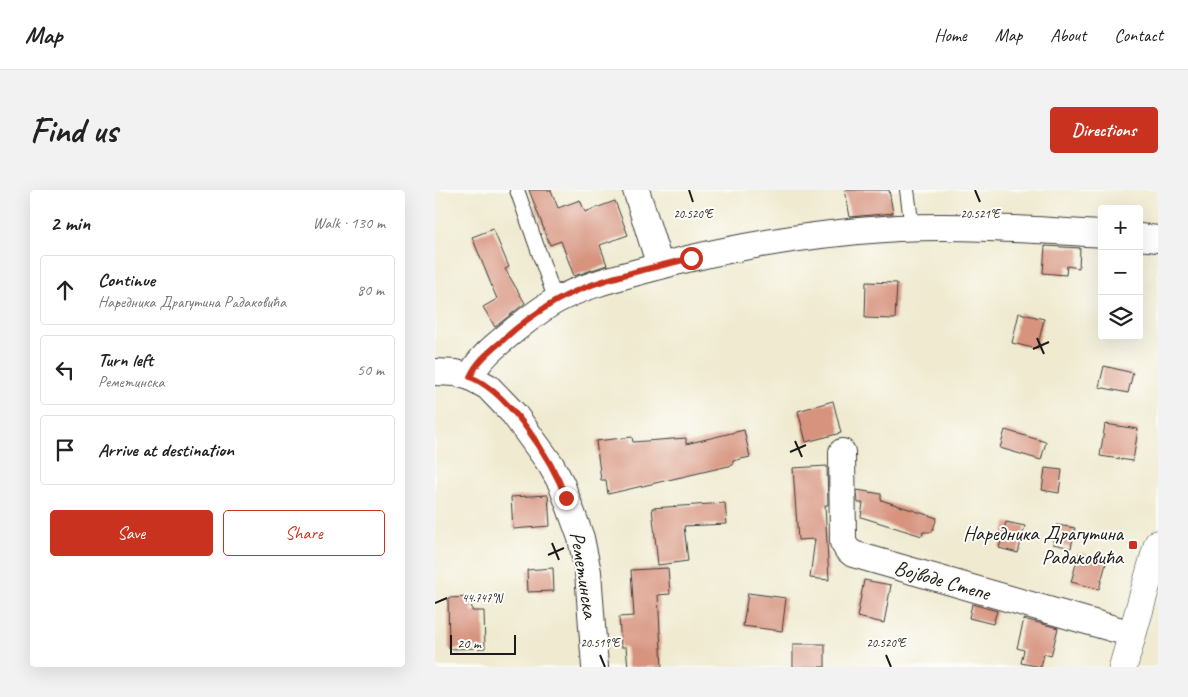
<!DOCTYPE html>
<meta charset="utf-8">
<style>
body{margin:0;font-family:Caveat,sans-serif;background:#f2f2f2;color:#222}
.controls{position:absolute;right:15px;top:15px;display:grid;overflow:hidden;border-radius:5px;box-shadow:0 5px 20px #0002}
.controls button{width:45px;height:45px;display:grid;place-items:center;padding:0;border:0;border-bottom:1px solid #e0e0e0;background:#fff;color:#222;font:25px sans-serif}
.scale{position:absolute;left:15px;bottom:12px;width:66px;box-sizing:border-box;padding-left:5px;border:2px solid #1c1c1c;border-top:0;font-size:14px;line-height:18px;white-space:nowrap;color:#1c1c1c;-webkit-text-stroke:4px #fdfcf7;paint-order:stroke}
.stop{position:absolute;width:15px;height:15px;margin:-11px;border:4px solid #c8321e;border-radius:50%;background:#fff}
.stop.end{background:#c8321e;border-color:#fff;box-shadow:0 1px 5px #0008}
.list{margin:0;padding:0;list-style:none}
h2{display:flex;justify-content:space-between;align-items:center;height:65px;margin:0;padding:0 20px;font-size:21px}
h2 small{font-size:16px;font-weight:400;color:#767676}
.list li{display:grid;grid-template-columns:32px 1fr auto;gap:15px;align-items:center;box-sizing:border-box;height:70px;margin:0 10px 10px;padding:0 10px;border:1px solid #e0e0e0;border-radius:5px}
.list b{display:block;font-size:19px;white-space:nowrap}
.list p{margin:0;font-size:16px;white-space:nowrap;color:#767676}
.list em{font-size:16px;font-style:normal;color:#767676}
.actions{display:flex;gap:10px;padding:15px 20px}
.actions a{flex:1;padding:11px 0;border:1px solid #c8321e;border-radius:5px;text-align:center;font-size:18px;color:#c8321e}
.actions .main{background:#c8321e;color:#fff}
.icon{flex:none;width:28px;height:28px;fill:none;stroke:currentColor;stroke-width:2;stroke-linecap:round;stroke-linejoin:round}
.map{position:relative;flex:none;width:723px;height:477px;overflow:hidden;border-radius:5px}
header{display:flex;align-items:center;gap:30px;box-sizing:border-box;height:70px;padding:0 25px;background:#fff;border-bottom:1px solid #e0e0e0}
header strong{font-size:24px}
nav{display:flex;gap:28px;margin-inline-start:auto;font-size:18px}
.intro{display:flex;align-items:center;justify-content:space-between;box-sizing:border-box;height:120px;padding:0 30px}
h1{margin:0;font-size:35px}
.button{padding:12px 22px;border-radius:5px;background:#c8321e;color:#fff;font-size:18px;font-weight:700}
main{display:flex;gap:30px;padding:0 30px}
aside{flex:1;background:#fff;border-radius:5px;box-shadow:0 5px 20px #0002}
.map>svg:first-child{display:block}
</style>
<header>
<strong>Map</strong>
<nav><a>Home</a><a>Map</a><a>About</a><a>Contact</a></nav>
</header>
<div class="intro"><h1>Find us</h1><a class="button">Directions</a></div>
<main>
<aside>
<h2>2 min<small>Walk · 130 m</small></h2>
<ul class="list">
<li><svg class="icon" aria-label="ahead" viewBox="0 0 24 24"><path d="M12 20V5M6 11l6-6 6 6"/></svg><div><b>Continue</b><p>Наредника Драгутина Радаковића</p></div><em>80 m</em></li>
<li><svg class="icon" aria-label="left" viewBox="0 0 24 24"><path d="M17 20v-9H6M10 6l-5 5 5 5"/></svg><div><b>Turn left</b><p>Реметинска</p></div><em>50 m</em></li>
<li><svg class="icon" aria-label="arrive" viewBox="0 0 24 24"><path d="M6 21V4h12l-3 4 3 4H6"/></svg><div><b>Arrive at destination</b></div></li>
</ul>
<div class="actions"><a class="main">Save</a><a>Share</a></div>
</aside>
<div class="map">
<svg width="723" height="477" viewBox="0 0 723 477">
<rect width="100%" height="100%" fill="#fdfcf7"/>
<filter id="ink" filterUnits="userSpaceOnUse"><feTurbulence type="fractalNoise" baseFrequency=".02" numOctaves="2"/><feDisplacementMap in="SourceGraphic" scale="10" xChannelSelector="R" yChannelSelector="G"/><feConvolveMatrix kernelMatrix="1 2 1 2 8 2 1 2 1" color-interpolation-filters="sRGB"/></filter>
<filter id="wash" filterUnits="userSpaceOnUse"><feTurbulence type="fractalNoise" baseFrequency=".0096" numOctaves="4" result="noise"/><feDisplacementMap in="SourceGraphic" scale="20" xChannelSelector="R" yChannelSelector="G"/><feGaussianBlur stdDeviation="1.12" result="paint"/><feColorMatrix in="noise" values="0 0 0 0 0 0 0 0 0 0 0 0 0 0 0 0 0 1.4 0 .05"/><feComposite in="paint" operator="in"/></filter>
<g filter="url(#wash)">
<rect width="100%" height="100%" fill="#efead0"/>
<g id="blocks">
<!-- building -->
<g fill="#d7937e">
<path d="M94,0h22l7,18 22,-8 5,12 30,-11 13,34 -28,10 7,20 -33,11 -13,-35 -11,4z"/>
<path d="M410,0h44l4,23 -43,4z"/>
<path d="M58,39l16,38 -4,2 20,34 -30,24 -12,-20 14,-8 -25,-62z"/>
<path d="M610,56l35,2 -1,20 -12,-2 -1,9 -23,-2z"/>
<path d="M431,92l31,1 -2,36 -30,-1z"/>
<path d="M584,123l25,6 -7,30 -25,-6z"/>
<path d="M669,176l29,7 -5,20 -29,-6z"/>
<path d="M398,211l8,32 -35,9 -8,-31z"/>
<path d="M670,234l33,5 -5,32 -33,-5z"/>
<path d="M309,240l6,27 -17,4v4l-125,29 -2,-14h-5l-5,-39 36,-4 1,5 53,-4v6z"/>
<path d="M570,240l41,12 -5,18 -41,-12z"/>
<path d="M392,276l1,39h-3l4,75 -19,-2 5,-39 -17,1 -5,-72z"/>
<path d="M610,278l17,2 -3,23 -17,-3z"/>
<path d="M422,300l24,4v6l56,18 -5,14h-9l-1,4 -61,-19 2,-14h-5z"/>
<path d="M113,305l2,31 -37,3 -2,-32z"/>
<path d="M290,313l2,21 -43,2 4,35 -30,4 -6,-57z"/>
<path d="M571,332l19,4 -7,27 -19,-5z"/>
<path d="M622,335l18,3 -4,20 -18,-4z"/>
<path d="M644,363l28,7 -8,29 -28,-7z"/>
<path d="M118,378l1,23 -26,1 -1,-22z"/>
<path d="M233,378l2,26 -12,1 4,72h-34l-2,-20h-5l-2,-30 15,-1 -3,-46z"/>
<path d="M429,390l27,5 -7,38 -27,-6z"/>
<path d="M313,403l38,5 -4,33 -39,-5z"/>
<path d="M36,407l1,14h12l1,37 -36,1 -1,-51z"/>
<path d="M537,414l25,7 -4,13 -24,-6z"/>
<path d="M589,429l34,9 -7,28 -7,-2 -3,13 -20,-4 3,-13 -7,-2z"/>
<rect x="358" y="454" width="32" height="23"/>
</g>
</g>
</g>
<g filter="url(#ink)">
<use href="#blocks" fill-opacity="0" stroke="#3c3b37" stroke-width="1"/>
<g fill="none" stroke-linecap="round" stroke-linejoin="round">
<defs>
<g id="lane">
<path d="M82,0l39,111"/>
<path d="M472,0l5,38"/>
</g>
<g id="street">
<path d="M201,0l24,76"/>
<path d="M704,47l19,2"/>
<path d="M0,182l21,1 14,4 18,10 26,27 37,51 10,18 20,55 7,34 7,95"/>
<path d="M35,187c9,-20 30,-35 47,-49 13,-10 25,-20 40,-28 32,-17 68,-24 103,-34 79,-21 157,-33 238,-38 68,-3 136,2 204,6"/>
<path d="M407,262l1,90 4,7 6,5 279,80"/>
</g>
<path id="secondary" d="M688,477l35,-123"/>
</defs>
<!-- lane casing -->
<use href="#lane" stroke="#3c3b37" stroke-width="16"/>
<!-- street casing -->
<use href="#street" stroke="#3c3b37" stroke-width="28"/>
<!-- secondary casing -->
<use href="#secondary" stroke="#3c3b37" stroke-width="29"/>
<!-- lane -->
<use href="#lane" stroke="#fff" stroke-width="14"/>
<!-- street -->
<use href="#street" stroke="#fff" stroke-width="26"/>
<!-- secondary -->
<use href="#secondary" stroke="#fff" stroke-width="28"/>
</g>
</g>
<g fill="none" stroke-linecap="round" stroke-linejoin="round" filter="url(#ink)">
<!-- route -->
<path stroke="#c8321e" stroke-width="6" d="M131,308c-14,-38 -57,-106 -96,-121 7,-16 20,-26 33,-37 16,-15 34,-28 53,-39 41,-23 90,-31 135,-43"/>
</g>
<!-- ticks -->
<path fill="none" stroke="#1c1c1c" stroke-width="2" d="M254,0l4,12M540,0l5,12M602,148l7,16M598,159l16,-7M360,251l7,16M355,262l16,-7M117,353l7,17M113,365l16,-7M0,413l12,-5M165,465l5,12M451,465l5,12"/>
<!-- markers -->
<rect fill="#c8321e" stroke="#fdfcf7" stroke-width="2" x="693" y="350" width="10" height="10" rx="2.5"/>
<g text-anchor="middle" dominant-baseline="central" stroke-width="4" stroke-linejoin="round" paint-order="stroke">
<!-- poi labels -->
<g font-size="21" fill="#1c1c1c" stroke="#fdfcf7" text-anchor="end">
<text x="688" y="343">Наредника Драгутина<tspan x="688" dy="24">Радаковића</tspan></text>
</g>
<!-- street labels -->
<g font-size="21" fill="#1c1c1c" stroke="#fdfcf7">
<text transform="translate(149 385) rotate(81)">Реметинска</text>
<text transform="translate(507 390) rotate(16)">Војводе Степе</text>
</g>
</g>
<g font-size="12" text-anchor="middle" fill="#1c1c1c" stroke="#fdfcf7" stroke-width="4" stroke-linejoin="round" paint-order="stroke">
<text x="258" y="28">20.520°E</text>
<text x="545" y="28">20.521°E</text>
<text x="47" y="412">44.747°N</text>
<text x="165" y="457">20.519°E</text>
<text x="451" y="457">20.520°E</text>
</g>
</svg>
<div class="controls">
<button>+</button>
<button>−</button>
<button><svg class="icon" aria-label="layers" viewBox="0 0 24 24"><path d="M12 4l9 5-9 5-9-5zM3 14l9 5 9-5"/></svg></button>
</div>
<div class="scale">20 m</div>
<div class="stop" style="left:256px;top:68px"></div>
<div class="stop end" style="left:131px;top:308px"></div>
</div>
</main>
